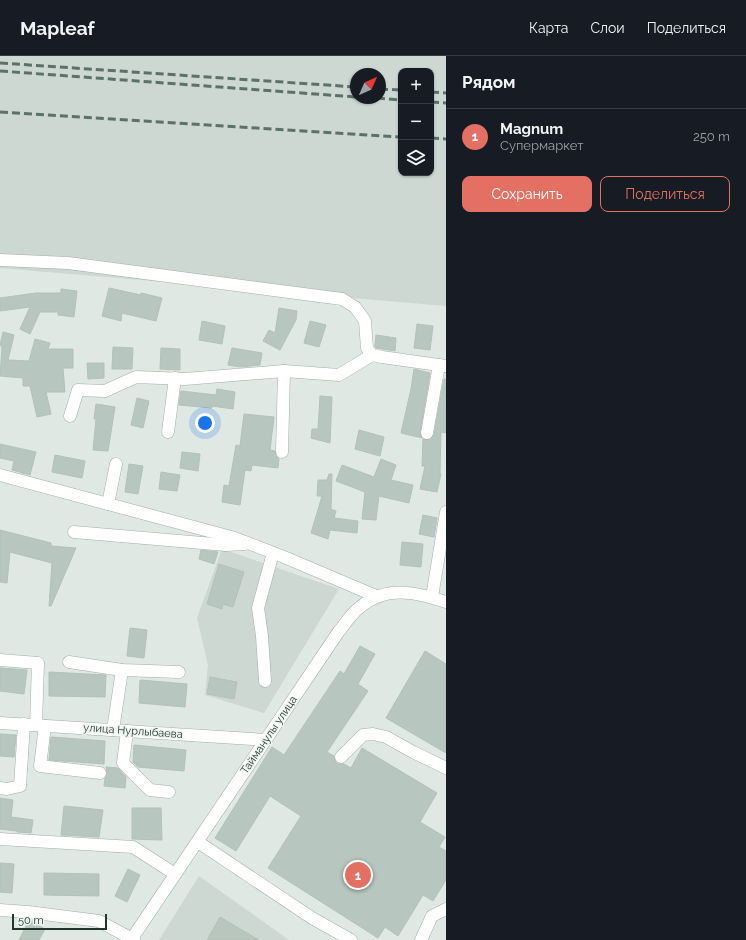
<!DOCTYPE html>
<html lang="ru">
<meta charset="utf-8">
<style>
body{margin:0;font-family:Raleway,sans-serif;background:#242831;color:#f1f3f6}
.controls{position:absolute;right:12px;top:12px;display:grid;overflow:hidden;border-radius:8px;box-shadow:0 1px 3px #0004}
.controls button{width:36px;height:36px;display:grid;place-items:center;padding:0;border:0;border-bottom:1px solid #363941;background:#171b24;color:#f1f3f6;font:20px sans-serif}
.compass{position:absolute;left:350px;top:12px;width:36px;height:36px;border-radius:50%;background:#171b24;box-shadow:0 1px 3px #0004;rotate:45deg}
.scale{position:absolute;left:12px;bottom:10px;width:95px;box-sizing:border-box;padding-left:4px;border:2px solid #22362e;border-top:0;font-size:11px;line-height:14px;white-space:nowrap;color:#22362e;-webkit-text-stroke:3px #eff5f1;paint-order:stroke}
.you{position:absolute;left:205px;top:367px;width:14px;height:14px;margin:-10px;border:3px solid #fff;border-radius:50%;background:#1a73e8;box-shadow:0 0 0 6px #1a73e833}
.badge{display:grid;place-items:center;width:26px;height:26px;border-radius:50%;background:#e37062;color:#fff;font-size:13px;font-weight:700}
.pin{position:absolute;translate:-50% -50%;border:2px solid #fff;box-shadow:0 1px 4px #0006}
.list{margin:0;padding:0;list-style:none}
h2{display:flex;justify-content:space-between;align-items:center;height:52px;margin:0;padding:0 16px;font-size:17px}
h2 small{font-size:13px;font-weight:400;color:#9ea1a6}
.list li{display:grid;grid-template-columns:26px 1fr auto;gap:12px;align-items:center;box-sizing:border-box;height:56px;padding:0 16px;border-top:1px solid #363941}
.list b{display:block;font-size:15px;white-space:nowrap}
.list p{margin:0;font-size:13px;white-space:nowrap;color:#9ea1a6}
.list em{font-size:13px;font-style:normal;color:#9ea1a6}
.actions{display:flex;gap:8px;padding:12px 16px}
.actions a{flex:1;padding:9px 0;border:1px solid #e37062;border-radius:8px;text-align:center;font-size:14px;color:#e37062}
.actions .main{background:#e37062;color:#fff}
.icon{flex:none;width:22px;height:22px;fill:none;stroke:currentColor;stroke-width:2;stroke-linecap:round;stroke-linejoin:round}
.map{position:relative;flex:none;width:446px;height:884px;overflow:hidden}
header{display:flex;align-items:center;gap:24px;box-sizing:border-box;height:56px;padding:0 20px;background:#171b24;border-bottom:1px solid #363941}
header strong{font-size:19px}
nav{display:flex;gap:22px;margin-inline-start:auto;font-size:14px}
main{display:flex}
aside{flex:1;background:#171b24}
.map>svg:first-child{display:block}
</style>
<header>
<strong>Mapleaf</strong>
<nav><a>Карта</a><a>Слои</a><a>Поделиться</a></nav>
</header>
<main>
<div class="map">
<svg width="446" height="884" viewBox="0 0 446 884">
<rect width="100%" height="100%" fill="#dfe8e3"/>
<!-- built -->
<g fill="#cdd8d2" fill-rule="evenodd">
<path d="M0,0h446v250l-446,-38zM401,15h30v102h-30zM356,18h24v24h-24z"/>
<path d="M222,493l117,40 -75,124 -59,-18 3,-30 -11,-47z"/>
<path d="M199,820l90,64h-130z"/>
</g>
<!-- building -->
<g fill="#b7c6be" stroke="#b2c1b9">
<path d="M109,232l32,7v-2l21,5 -6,23 -34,-8 -1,8 -19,-5z"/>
<path d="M61,233l16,2 -3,26 -16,-2v-3h-18l-10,22 -10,-5 10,-22 -30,4v-13l36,-5h25z"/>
<path d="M279,252l18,3 -1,9 -16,30 -17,-9 6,-11 6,3z"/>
<path d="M202,265l23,5 -3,18 -23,-4z"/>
<path d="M310,265l16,4 -7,22 -15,-4z"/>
<path d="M417,268l16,2 -3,24 -16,-2z"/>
<path d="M3,276l11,3 -6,25 21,1 6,-22 15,4 -2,6h25v19h-10l2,24h-19l5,22 -14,3 -7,-31h-7v-8l-23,-2 2,-29 -2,-2z"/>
<path d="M376,279l20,3 -1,13 -19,-3 -1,-2z"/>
<path d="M113,291l20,1 -1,21h-20z"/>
<path d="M161,292l19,1v21l-20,-1z"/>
<path d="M232,292l30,5 -2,12 -20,2 -12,-2z"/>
<path d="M87,307h17v15l-16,1z"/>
<path d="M414,313l16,4 -10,59 2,6 -21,-5 10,-44z"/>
<path d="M444,323h2v54l-5,-1 -1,42h1l-4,18 -17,-3 5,-23h-3l1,-27 7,1 4,-5z"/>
<path d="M217,333l18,3 -2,17 -21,-3v2l-33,-3 2,-14 35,4z"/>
<path d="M320,340l12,1 -2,46 -19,-5 1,-9h6z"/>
<path d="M137,342l12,3 -6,27 -12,-3z"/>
<path d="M96,348l19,3 -7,44 -15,-1 3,-31h-2z"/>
<path d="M244,358l30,3 -4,33 5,1 1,5 3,3 -1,9 -26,-3 -1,6 -6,-1 -5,35 -18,-3 2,-17 5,1 7,-41 4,1z"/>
<path d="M359,374l25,7 -4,19 -25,-7z"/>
<path d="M0,388l36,8 -6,23 -18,-5 2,-9 -14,-3z"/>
<path d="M182,396l18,2 -2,17 -18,-3z"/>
<path d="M55,399l30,6 -3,17 -30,-6z"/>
<path d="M381,403l15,6 -5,15 22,5 -4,18 -30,-7 -3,24 -14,-1 3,-27 -29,-11 6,-16 32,12z"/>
<path d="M129,408l14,2 -5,28 -13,-2z"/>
<path d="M161,416l19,3 -3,16 -18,-2z"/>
<path d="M329,418h3l-1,35 5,2 -2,7 24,3 -1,12 -27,-3 -2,9 -17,-6 11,-37h-5l1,-16h9z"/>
<path d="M423,459l14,3 -3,19 -15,-3z"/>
<path d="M0,474l51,13v3l25,2 -25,58h-2l3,-43 -42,-11 -3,31 -7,-1z"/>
<path d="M402,486l21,2 -2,23 -21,-2z"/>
<path d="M201,494l17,2 -4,12 -15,-5z"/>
<path d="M219,508l25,8 -11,35 -10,-3 -1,5 -15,-5z"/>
<path d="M130,572l17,2 -3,28 -17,-2z"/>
<path d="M360,590l15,8 -17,30 10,7 -41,61 7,4 2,7 3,1h5l7,4 11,-20 75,45 -17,29 25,15 -6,10 7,4v29l-13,21 -10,-6 -25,41 -13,-9 -7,11 -110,-70 33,-52 -31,-20 -34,55 -21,-13 57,-91 12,8 56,-84 4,3z"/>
<path d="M425,595l21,13v89l-60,-35z"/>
<path d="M0,612l27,2 -3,24 -24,-3z"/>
<path d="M49,616l57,3 -1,22 -56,-1z"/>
<path d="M210,621l27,5 -3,17 -27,-5z"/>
<path d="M140,624l47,4 -2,23 -46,-4z"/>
<path d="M0,678l16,1 -2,22 -14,-1z"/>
<path d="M51,681l54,4 -1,23 -55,-4z"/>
<path d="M134,689l52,5 -2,21 -46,-4 -5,-5z"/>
<path d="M106,711l12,1 8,9 -1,11 -21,-2 1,-8 2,-5z"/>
<path d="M0,742l13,2 -2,17 22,3 -2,13 -14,-1v-1l-17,-2z"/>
<path d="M64,750l39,4 -4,27 -38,-2z"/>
<path d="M132,752h29l1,32 -30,-1z"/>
<path d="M0,807l14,1 -2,29 -12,-1z"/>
<path d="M128,813l12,6 -13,27 -12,-6z"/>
<path d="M44,817l55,1v22l-55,-1z"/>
<path d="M220,861l39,23h-52z"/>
<path d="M29,864l16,9 -6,11h-20z"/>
</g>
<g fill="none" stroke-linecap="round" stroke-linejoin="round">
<defs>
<g id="minor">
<path d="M0,204l68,3 274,36 13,8 10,14 2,27 5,7 10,2 64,9"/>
<path d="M70,360l8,-26 27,1 31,-14 49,2 99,-8 55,4 33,-20"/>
<path d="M168,376l7,-54"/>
<path d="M427,377l12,-68"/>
<path d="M282,396l2,-81"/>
<path d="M0,419l235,63 49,19 92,39"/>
<path d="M108,448l8,-40"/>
<path d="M74,476l152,13 19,-1"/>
<path d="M432,541l14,-85"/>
<path d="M0,604l38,3 -2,62"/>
<path d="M69,606l53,8 57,2"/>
<path d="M265,625l-3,-45 -4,-28 15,-55"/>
<path d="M0,667l266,17"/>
<path d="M45,670l-5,40 60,7"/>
<path d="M113,674l9,-60"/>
<path d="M127,675l-4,32 27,27 19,2"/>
<path d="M341,701l22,-22 10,-1 13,3 27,15 33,16"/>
<path d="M0,732l7,1 13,-3 4,-62"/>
<path d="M0,783l133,8 42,27"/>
<path d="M198,786l114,76 39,22"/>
<path d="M0,854l28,2 71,9 35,19"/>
<path d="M131,884l208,-309c6,-7 12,-17 20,-23 27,-23 56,-16 87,-6"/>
<path d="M421,884l11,-24 14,-7"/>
</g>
</defs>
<!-- minor casing -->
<use href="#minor" stroke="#a3afa9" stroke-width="13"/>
<!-- minor -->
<use href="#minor" stroke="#fff" stroke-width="12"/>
<!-- rail -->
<g stroke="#5c7269" stroke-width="3" stroke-dasharray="8 4" stroke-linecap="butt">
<path d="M0,7l356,24"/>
<path d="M0,15l356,26"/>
<path d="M380,33l21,1"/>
<path d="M431,36l15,1"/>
<path d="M377,42l24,2"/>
<path d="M431,46l15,1"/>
<path d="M0,56l401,25"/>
<path d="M431,82l15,1"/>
</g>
</g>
<g text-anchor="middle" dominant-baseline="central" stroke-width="3" stroke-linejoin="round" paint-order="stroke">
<!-- street labels -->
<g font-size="11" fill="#22362e" stroke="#eff5f1">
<text transform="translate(133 675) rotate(4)">улица Нурлыбаева</text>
<text transform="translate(269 679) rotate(-56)">Тайманулы улица</text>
</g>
</g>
</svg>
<div class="controls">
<button>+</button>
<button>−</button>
<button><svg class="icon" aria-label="layers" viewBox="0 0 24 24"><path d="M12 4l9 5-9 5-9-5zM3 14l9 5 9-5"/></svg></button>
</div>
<svg class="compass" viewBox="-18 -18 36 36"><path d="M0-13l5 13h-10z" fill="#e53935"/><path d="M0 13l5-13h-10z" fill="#9ea1a6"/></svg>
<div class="scale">50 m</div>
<div class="you"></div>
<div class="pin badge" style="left:358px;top:819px">1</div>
</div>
<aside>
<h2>Рядом<small></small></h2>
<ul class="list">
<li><span class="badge">1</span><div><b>Magnum</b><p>Супермаркет</p></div><em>250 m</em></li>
</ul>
<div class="actions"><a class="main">Сохранить</a><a>Поделиться</a></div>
</aside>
</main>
